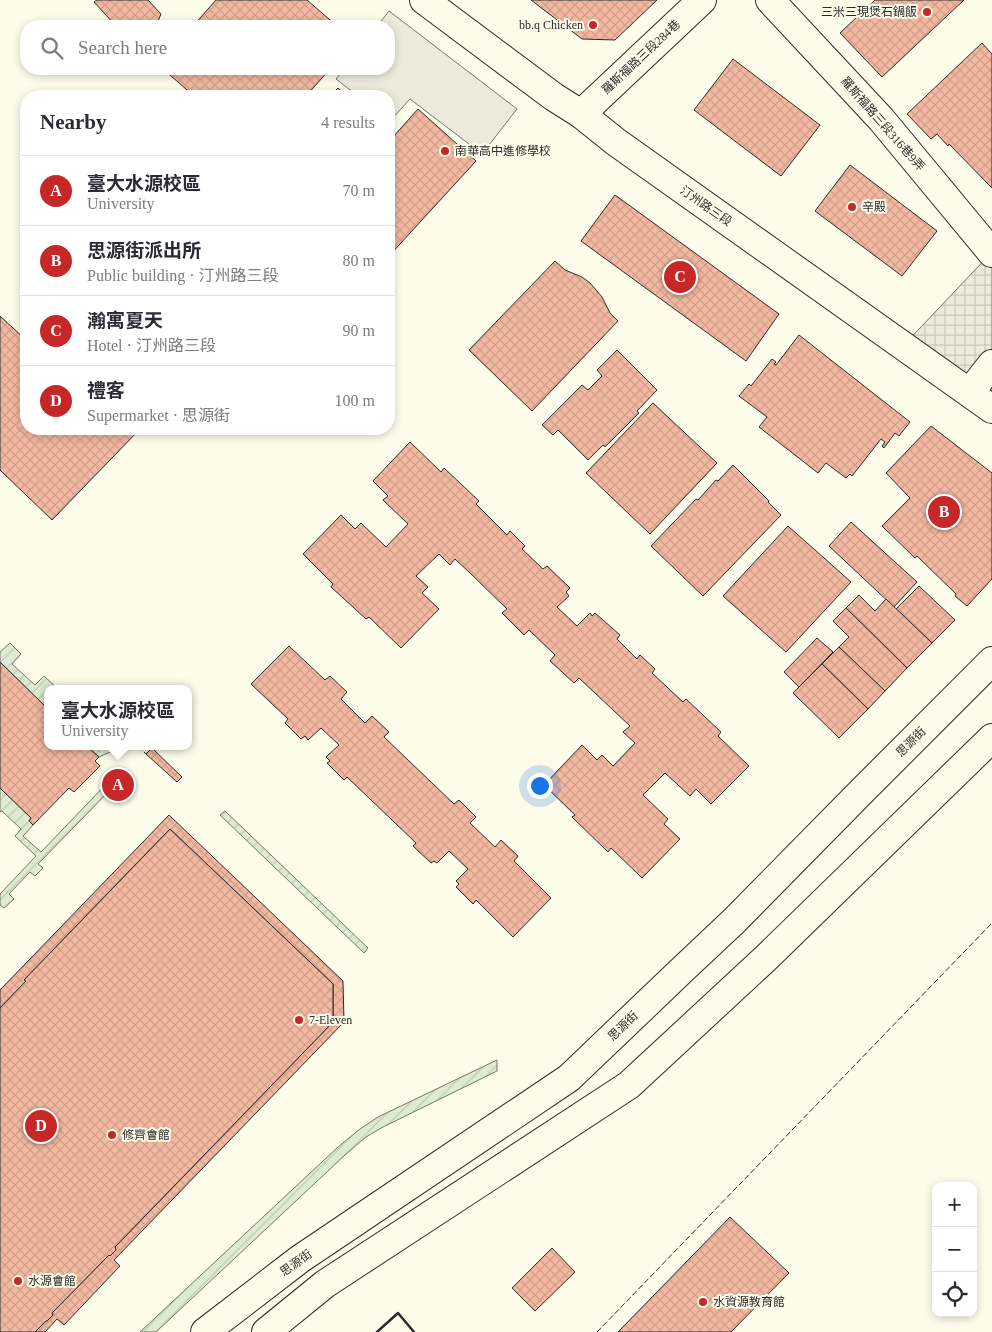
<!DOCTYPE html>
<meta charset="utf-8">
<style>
body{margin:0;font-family:"Times New Roman","Noto Sans TC",serif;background:#f2f2f3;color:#2b2b33}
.controls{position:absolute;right:15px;bottom:15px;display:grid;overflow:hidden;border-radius:10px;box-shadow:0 2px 8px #0003}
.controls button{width:45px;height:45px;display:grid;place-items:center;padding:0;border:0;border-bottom:1px solid #e1e1e2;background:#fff;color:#2b2b33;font:25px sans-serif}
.you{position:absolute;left:539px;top:785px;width:18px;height:18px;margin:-12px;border:4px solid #fff;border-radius:50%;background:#1a73e8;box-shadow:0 0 0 8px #1a73e833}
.badge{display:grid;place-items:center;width:32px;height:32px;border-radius:50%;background:#c62828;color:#fff;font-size:16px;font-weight:700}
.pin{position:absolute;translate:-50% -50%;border:2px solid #fff;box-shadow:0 1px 5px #0006}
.popup{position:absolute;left:44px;top:685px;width:148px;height:65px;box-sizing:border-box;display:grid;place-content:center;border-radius:10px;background:#fff;filter:drop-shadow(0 1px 4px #0005);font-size:16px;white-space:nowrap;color:#7c7c81}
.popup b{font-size:19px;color:#2b2b33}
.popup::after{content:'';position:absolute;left:50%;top:100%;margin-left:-10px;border:10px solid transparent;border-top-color:#fff}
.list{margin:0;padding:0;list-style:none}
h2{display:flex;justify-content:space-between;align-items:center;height:65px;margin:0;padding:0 20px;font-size:21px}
h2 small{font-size:16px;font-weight:400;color:#7c7c81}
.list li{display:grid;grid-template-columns:32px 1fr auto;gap:15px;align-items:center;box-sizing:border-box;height:70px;padding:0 20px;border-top:1px solid #e1e1e2}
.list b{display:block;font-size:19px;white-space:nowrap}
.list p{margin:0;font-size:16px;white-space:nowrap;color:#7c7c81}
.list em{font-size:16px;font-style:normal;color:#7c7c81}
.icon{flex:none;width:28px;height:28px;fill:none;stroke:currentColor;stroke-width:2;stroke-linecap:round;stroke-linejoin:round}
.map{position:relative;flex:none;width:992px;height:1332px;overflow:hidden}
.search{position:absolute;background:#fff;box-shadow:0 2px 8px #0003;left:20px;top:20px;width:375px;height:55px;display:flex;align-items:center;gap:12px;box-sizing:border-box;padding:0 18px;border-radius:20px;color:#7c7c81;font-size:19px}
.panel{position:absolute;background:#fff;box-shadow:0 2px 8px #0003;left:20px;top:90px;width:375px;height:345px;border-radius:20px}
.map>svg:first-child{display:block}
</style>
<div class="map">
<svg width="992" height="1332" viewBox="0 0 992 1332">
<defs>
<pattern id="garden-furrows" width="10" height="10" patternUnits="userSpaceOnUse" patternTransform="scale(1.25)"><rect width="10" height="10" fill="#deebd1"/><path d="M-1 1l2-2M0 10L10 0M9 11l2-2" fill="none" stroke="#bfcab4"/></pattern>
<pattern id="plaza-grid" width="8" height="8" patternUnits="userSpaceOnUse" patternTransform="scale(1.25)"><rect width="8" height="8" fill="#eceadb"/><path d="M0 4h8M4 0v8" fill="none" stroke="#cbc9bc"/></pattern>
<pattern id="building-cross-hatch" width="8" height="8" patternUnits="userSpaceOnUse" patternTransform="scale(1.25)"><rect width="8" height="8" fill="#f2b8a0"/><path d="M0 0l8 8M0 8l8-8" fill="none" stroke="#d09e8a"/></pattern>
</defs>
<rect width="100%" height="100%" fill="#fdfbea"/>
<!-- garden -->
<g fill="url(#garden-furrows)" stroke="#74746e">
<path d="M10,643l11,11 -9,10 23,21 9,-9 12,11 -2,2h-6v5l-2,2 2,2v11l-48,-47v-10z"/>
<path d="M87,746h30l2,2 -20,9z"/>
<path d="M120,776l5,5 -9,3 -78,80 5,4 -8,8 -5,-4 -21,22 5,5 -10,9 -4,-3v-11l36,-38 -21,-20 6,-7 -19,-18 -2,1v-24l31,30 -2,3 4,4 -10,11 18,16 71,-74z"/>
<path d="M225,811l143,137 -4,5 -144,-138z"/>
<path d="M497,1060v11l-114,56 -17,10 -21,18 -189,177h-16l198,-185 22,-18 18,-12z"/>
</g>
<!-- parking -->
<path fill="#eceadb" stroke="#74746e" d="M389,11l128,98 -35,45 -72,-55 -20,22 -1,-1v-24h-31l-22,-17 8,-10h45v-43h-12z"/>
<!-- plaza -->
<path fill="url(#plaza-grid)" stroke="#74746e" d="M992,252v157l-89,-63z"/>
<!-- building -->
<g fill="url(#building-cross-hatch)" stroke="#2b2b2b">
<path d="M97,0h51l13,14 -5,12h-40l-22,-24z"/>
<path d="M216,0h91l30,26h-144z"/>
<path d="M531,0h126l-42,40 -33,-1z"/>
<path d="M875,0h89l-82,77 -42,-44z"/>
<path d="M982,43l10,11v134l-43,-44 -1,2 -11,-12 -6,5 -24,-25z"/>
<path d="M733,59l87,66 -39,51 -87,-66z"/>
<path d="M163,69h167l-24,27h-112z"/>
<path d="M338,88l9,8h-17z"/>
<path d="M418,109l58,52 -87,95v-123l4,4z"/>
<path d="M850,165l87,66 -35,45 -87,-65z"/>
<path d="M615,195l164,119 -33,47 -165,-120z"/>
<path d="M555,261l10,9 17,7 8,6 12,14 8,16 8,8 -86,90 -63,-61z"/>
<path d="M0,316l26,24v89h114l-88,91 -52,-50z"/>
<path d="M799,335l111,87 -11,14 -4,-3 -11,15 -2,-2 3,-4 -4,-3 -29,37 -2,-2 -4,4 -20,-15 -8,10 -59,-46 8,-10 -28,-21 10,-12 2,2 21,-27 4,3 -2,2 2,1z"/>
<path d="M617,350l40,40 -20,21 2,2 -34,34 -2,-2 -15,15 -30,-30 -5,5 -11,-10 40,-40 6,5 14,-14 -5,-6z"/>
<path d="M653,403l64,60 -67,71 -64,-61z"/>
<path d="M931,426l61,47v106l-25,27 -12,-10 1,-2 -39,-38 -2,2 -33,-32 28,-28 -24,-25z"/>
<path d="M410,442l31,30 3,-4 35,33 -3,3 31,31 3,-4 15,15 -3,3 21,20 4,-3 23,22 -4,4 3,4 -12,11 20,19 13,-13 2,3 3,-3 25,22 -3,4 20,20 3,-4 15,14 -3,4 31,29 3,-3 35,33 -3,4 31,30 -38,38 -15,-15 -6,7 -25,-23 -22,22 25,24 -4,5 16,15 -38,39 -31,-30 -3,4 -36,-35 3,-2 -31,-30 38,-40 15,15 5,-5 11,11 22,-23 -12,-11 7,-6 -51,-48 -5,5 -24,-22 5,-6 -26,-25 -5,5 -22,-22 5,-4 -37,-36 -15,-14 -5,6 -11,-11 -23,22 12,11 -6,6 17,16 -38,39 -32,-31 -3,2 -35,-32 2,-3 -30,-30 38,-39 14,14 6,-6 25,24 22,-23 -25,-24 5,-4 -15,-15z"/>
<path d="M733,465l36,36 -1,1 13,13 -78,81 -52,-50 45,-47 2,1 18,-20 2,1z"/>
<path d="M851,522l66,60 -23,25 -65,-61z"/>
<path d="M788,526l63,56 -65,70 -63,-56z"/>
<path d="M919,586l36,34 -23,23 -36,-34z"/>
<path d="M859,595l16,16 11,-12 46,44 -25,25 -61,-60z"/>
<path d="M846,608l61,60 -22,23 -46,-44 10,-10 -16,-16z"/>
<path d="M817,638l16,14 -34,35 -15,-15z"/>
<path d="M289,646l36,34 5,-4 17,16 -6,7 24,24 7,-7 17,16 -5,5 70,67 5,-4 17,17 -6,6 25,24 6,-7 17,16 -4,5 37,37 -38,39 -37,-37 -3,4 -17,-17 3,-3 -3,-3 12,-12 -19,-18 -12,12 -3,-2 -3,2 -18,-17 3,-3 -69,-66 -3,3 -17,-17 3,-2 -4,-4 13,-12 -18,-17 -13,12 -3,-4 -4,3 -16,-16 3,-4 -37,-35z"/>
<path d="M839,647l46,44 -17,18 -46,-45z"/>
<path d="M0,662l48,47v37h39l12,11 -4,4 5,5 -26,26 -5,-4 -36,37 -4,-4 2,-3 -31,-30z"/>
<path d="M822,664l46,45 -29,29 -46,-45z"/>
<path d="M152,748l30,29 -5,5 -31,-28z"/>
<path d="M169,815l174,166 1,41 -230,238 6,6 -56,59 -7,-6 -12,13h-10l11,-11h1l6,-6 -1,-2 57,-58 1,1 6,-6 -1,-3 218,-225v-38l-163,-155 -146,151 2,1 -26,27v-18z"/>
<path d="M170,829l163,155v38l-218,225 1,3 -6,6 -1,-1 -57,58 1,2 -6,6h-1l-11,11h-35v-324l26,-27 -2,-1z"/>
<path d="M730,1217l59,56 -58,59h-113z"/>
<path d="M552,1248l23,24 -40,39 -23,-23z"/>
</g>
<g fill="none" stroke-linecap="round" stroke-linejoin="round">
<defs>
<g id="minor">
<path d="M770,0l111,119 111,134"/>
<path d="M581,114l121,-114"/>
<path d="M970,392l22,-28"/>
</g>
<g id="tertiary">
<path d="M424,0l130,97 27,17 35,28 376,267"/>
<path d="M205,1332l95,-73 269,-181 114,-109 51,-48 129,-131 129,-129"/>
<path d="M266,1332l59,-48 304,-199 137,-127 226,-220"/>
</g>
</defs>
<!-- minor casing -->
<use href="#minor" stroke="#2b2b2b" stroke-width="30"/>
<!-- tertiary casing -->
<use href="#tertiary" stroke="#2b2b2b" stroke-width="30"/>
<!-- minor -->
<use href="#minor" stroke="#fdfbea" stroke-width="28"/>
<!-- tertiary -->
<use href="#tertiary" stroke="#fdfbea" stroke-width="28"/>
<!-- fence -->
<g stroke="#2b2b2b" stroke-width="1" stroke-dasharray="6 2.5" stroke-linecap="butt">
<path d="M138,746l8,8 7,-8"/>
<path d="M597,1332l395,-409"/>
</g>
<!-- wall -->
<path stroke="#2b2b2b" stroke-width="2.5" d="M377,1332l21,-19 16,19"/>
</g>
<!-- markers -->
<g fill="#c62828" stroke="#fdfbea" stroke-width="2">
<circle cx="927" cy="12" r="5"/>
<circle cx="593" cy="25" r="5"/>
<circle cx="445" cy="151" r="5"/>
<circle cx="852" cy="207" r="5"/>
<circle cx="299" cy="1020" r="5"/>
<circle cx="112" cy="1135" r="5"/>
<circle cx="18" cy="1281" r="5"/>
<circle cx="703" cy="1302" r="5"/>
</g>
<g text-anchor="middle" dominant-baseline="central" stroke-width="4" stroke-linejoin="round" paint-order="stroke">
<!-- poi labels -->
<g font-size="12" fill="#2b2b2b" stroke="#fdfbea" text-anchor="start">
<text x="917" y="12" text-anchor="end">三米三現煲石鍋飯</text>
<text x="583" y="25" text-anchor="end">bb.q Chicken</text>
<text x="455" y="151">南華高中進修學校</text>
<text x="862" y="207">辛殿</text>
<text x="309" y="1020">7-Eleven</text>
<text x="122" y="1135">修齊會館</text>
<text x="28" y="1281">水源會館</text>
<text x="713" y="1302">水資源教育館</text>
</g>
<!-- street labels -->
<g font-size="12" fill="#2b2b2b" stroke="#fdfbea">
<text transform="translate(641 57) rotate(-43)">羅斯福路三段284巷</text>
<text transform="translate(883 124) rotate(49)">羅斯福路三段316巷9弄</text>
<text transform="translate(706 206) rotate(35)">汀州路三段</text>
<text transform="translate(911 742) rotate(-45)">思源街</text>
<text transform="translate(623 1026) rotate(-44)">思源街</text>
<text transform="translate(296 1263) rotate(-36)">思源街</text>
</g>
</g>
</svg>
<div class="controls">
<button>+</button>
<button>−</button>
<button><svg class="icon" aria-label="locate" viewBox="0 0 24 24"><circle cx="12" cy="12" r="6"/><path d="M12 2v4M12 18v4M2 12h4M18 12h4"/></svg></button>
</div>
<div class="you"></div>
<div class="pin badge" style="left:118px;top:785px">A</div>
<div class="popup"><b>臺大水源校區</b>University</div>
<div class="pin badge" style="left:944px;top:512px">B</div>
<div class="pin badge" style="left:680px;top:277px">C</div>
<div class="pin badge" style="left:41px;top:1126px">D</div>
<div class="search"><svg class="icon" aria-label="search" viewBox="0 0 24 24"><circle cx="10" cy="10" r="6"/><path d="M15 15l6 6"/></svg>Search here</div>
<section class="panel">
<h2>Nearby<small>4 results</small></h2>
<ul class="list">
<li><span class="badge">A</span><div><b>臺大水源校區</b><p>University</p></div><em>70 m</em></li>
<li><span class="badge">B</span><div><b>思源街派出所</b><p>Public building · 汀州路三段</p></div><em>80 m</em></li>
<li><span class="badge">C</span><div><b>瀚寓夏天</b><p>Hotel · 汀州路三段</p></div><em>90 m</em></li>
<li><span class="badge">D</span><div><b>禮客</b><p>Supermarket · 思源街</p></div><em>100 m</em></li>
</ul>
</section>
</div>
